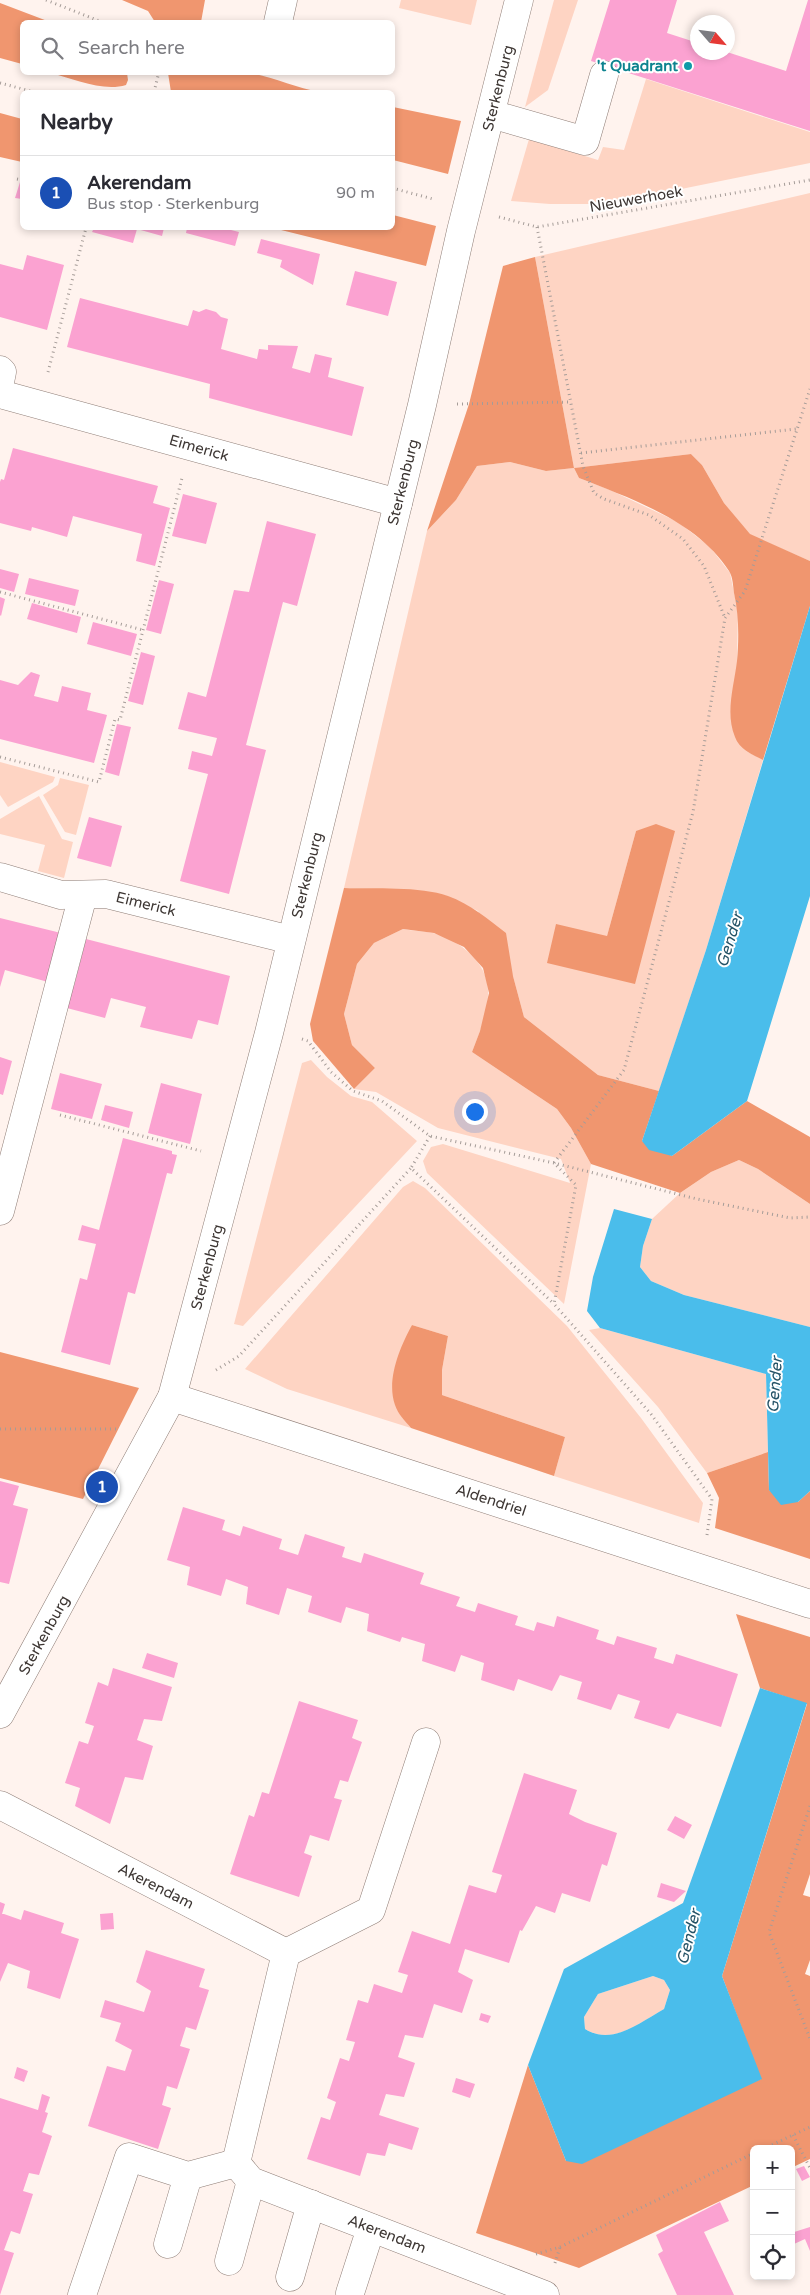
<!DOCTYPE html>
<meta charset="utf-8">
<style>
body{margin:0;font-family:"Varela Round",sans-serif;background:#f7f7f7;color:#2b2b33}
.controls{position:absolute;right:15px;bottom:15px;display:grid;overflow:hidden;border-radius:8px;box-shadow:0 2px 8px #0003}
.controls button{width:45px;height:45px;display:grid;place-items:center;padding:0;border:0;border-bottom:1px solid #e1e1e2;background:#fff;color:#2b2b33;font:25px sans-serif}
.compass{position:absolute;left:690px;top:15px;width:45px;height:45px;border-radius:50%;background:#fff;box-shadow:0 2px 8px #0003;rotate:118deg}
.you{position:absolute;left:474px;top:1111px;width:18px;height:18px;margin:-12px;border:4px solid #fff;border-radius:50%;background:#1a73e8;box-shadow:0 0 0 8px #1a73e833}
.badge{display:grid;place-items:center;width:32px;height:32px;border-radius:50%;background:#d93025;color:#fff;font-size:16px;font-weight:700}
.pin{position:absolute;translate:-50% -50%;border:2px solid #fff;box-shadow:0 1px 5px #0006}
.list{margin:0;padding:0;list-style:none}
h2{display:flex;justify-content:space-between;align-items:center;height:65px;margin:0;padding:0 20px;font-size:21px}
h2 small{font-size:16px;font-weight:400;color:#7c7c81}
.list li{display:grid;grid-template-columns:32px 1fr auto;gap:15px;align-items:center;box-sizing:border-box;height:75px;padding:0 20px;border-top:1px solid #e1e1e2}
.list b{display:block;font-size:19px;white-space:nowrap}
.list p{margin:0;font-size:16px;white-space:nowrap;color:#7c7c81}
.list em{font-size:16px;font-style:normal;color:#7c7c81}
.icon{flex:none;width:28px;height:28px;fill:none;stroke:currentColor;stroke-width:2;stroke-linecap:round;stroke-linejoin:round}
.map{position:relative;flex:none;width:810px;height:2295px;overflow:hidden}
.search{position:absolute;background:#fff;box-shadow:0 2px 8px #0003;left:20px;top:20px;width:375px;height:55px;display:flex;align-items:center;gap:12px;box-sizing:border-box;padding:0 18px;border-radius:8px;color:#7c7c81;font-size:19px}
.panel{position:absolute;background:#fff;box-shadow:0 2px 8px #0003;left:20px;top:90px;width:375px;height:140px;border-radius:8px}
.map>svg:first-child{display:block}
</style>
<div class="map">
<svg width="810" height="2295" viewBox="0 0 810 2295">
<rect width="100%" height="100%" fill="#fff3ee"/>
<!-- green -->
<g fill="#fed4c3" fill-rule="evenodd">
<path d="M401,0h76l-6,25 -72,-17z"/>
<path d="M554,0h24l-30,90 -23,17z"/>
<path d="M646,79l164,53v31l-203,41h-57l-39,-3 18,-62 69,21 5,-13 21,3z"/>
<path d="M810,193v368l-60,-26 -26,-32 -22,-38 -11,-11 -117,14 5,10 31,12 68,32 32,25 20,26 8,39 -1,47 9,92 17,9 -57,190 -47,141 -61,-16 -74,-58 -11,-41 -35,-65 -31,-15 -39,-6 -64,-2 83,-357 29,-31 21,-34 33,-4 36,9 28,-3 -39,-211zM636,831l-1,153 -28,-48z"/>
<path d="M0,762l55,15 -2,5 -45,25 -8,-12z"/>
<path d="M60,778l29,7 -13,50 -11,-3 -22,-37 15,-10z"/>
<path d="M39,796l23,43 11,3 -9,36 -26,-7 7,-26 -45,-11v-15z"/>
<path d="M403,929c10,2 20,2 30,4 27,7 57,31 55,61 0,19 -9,40 -16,58l85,57 14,19 20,36 -27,140 -137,-131 -4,-12 8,-14 12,-3 127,39 -9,-24 -123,-31 -62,-36 -22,-3 21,-21 -23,-23 -8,-31 13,-50 17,-21z"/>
<path d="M311,1060l16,17 24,19 21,6 45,39 -174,185 -9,-2 68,-261z"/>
<path d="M739,1160l19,9 52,35v123l-126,-32 -33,-14 -11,-14 3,-21 9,-27 28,-26 31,-21z"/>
<path d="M413,1181l12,7 142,138 74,92 62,85 -4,20 -145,-47 11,-39 -123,-42v-25l6,-34 -36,-11c-14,41 -34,66 -1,103l-124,-39 -42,-20 158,-182z"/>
<path d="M600,1328l166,46 2,78 -61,21 -49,-66 -69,-77z"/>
<path d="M653,1976l11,4 6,10 -6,19c-25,14 -51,37 -79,20l-1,-12 14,-23z"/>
</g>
<!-- forest -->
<g fill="#f0966f">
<path d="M122,0h83l-4,22h-46l-7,-11z"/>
<path d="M0,3l50,19h-28v42l-22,-6z"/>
<path d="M51,73h76l1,7 -2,5c-23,7 -52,-6 -75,-12z"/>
<path d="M168,73c25,-1 57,-4 82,0 24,4 46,15 70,19h-149z"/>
<path d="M393,107l68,14 -13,53 -55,-14z"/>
<path d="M0,113l22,6v43l-22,-5z"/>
<path d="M393,215l43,11 -10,40 -153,-38h119z"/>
<path d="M535,257l39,211 117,-14 11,11 22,38 26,31 60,27v45l-47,154c-10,-5 -24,-11 -28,-23 -10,-24 -1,-51 2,-76 2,-22 2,-46 -3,-68 -1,-7 -1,-16 -5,-22 -32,-50 -97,-72 -150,-93l-5,-10 -28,3 -36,-9 -33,4 -21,34 -29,31 42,-127 34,-138z"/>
<path d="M656,824l19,7 -40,153 -88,-21 9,-39 51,12 29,-105z"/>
<path d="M344,888c30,1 76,-2 104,8 22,8 40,23 58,37l7,43 11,41 74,58 61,16 -17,50 30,15 75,-55 63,36v67l-52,-35 -19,-9 -28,12 -31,21 -89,-29 -20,-36 -14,-19 -85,-57 8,-21 9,-38 -6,-25 -19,-21 -30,-14 -31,-4 -29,14 -17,21 -13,50 8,31 23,23 -21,21 -41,-48 -3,-17z"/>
<path d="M412,1325l36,11 -6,34v25l123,42 -11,39 -143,-48c-6,-7 -13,-14 -16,-23 -9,-25 5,-58 17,-80z"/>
<path d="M0,1352l139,36 -56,111 -83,-21z"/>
<path d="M768,1452l1,38 29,12 12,-11v68l-95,-31 4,-30 -12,-25z"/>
<path d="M736,1614l74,23v237l-7,21 7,2v63l-5,14 5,2v183l-19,9v-19h-37v36l-175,83 -103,-35 52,-168 38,96 195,-82 -39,-103 85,-272 -47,-16z"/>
</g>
<!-- water -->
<g fill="#4abdeb" fill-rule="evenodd">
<path d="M810,606v290l-63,205 -75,55 -23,-6 -7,-9 64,-191z"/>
<path d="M614,1209l38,10 -9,27 -3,21 11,14 33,14 126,32v164l-12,11 -17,3 -12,-15 -3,-116 -166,-46 -13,-17 6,-34z"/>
<path d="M760,1688l47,15 -85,273 40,103 -180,85 -16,-3 -38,-96 36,-96 119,-66zM653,1976l11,4 6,10 -6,19c-25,14 -52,37 -79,20l-1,-12 14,-23z"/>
</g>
<!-- building -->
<g fill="#fba2d1">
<path d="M610,0h67l-10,33 31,10v9h29l59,19 22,-71h2v131l-219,-70z"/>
<path d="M20,182l2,1v16l-7,-1z"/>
<path d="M94,228h70l-2,8 -25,-7 -4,14 -41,-11z"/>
<path d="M187,228h36l16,4 -4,14 -49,-13z"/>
<path d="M261,239l59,15 -7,31 -33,-18 2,-7 -25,-7z"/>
<path d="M27,255l37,10 -17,65 -47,-13v-53l23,6z"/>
<path d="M355,271l42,11 -9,34 -42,-11z"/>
<path d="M80,298l108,28 5,-16 6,2 7,-3 10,3 5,5 7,2 -7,30 36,10 2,-10 9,1v-5l30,1 -6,22 18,5 5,-19 17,4 -4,19 36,10 -12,49 -143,-38 1,-14 -143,-37z"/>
<path d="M13,448l145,38 -5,17 17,5 -15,58 -19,-5 6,-27 -69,-18 -6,21 -35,-10 -1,4 -31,-8v-41l1,-3 3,1z"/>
<path d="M183,494l34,9 -11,41 -34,-8z"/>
<path d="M267,521l49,13 -19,72 -14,-4 -37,143 20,5 -37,144 -49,-13 28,-107 -20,-5 4,-18 20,5 5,-18 -39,-9 10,-37 18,5 28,-107 15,2z"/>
<path d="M0,569l19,5 -5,18 -14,-4z"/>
<path d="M29,578l50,12 -4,16 -50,-12z"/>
<path d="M159,580l15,4 -13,50 -15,-4z"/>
<path d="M0,597l5,2 -4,17 -1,-1z"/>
<path d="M32,603l49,14 -4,16 -50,-14z"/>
<path d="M93,622l44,12 -6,22 -44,-12z"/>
<path d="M141,652l14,4 -12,49 -15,-4z"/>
<path d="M31,672l9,3 -6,21 24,6 4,-16 29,7 -4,17 20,5 -13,48 -94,-24v-59l18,5z"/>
<path d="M117,724l14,3 -12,49 -14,-4z"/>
<path d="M89,817l33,9 -11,41 -34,-9z"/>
<path d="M0,918l61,15 -13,49 -43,-12 -5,17z"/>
<path d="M86,939l144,37 -12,49 -20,-5 -6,19 -52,-12 6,-20 -35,-9 -6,20 -42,-11 6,-22 5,1z"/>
<path d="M0,1057l12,4 -9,34 -3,-1z"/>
<path d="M60,1073l42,11 -10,35 -41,-10z"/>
<path d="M161,1083l41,11 -12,50 -42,-11z"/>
<path d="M105,1105l28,7 -4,16 -28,-8z"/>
<path d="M123,1138l49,13v3l5,1 -5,19 -5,-1 -32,121 -7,-2 -18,73 -49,-13 19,-74 7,2 9,-36 -18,-4 4,-15 17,5z"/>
<path d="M0,1481l19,5 -6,19 15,4 -19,75 -9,-2z"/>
<path d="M183,1507l42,13 -3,10 18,6 3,-10 39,13 -3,10 19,6 7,-21 40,13 -3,10 19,6 3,-10 60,20 -4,11 40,13 -4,9 19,6 3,-9 40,13 -3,9 19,6 3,-9 17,5 3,-11 42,14 -3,9 18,6 3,-9 40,12 -3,10 19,6 3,-10 62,20 -17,53 -44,-14 -8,16 -35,-11 6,-17 -22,-7 -7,16 -34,-11 5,-17 -22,-7 -8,16 -34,-12 -4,12 -33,-11 3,-17 -23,-8 -6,17 -33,-11 3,-17 -23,-7 -2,5 -33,-11 2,-17 -23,-7 -5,16 -33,-11 4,-16 -25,-8 -8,27 -33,-11 2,-17 -22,-8 -5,17 -34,-11 3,-18 -23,-7z"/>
<path d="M147,1653l31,10 -4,15 -32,-10z"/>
<path d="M113,1668l59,19 -10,34 -18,-2 -7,21 16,6 -10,34 -18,-3 -15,47 -35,-18 5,-18 -15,-5 14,-42 9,3 6,-18 -9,-3 13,-41 10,4z"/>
<path d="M299,1701l59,19 -6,18 10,4 -14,40 -8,-2 -6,18 8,2 -13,41 -19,-6 -6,18 8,3 -13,41 -69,-23 19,-59 5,2 8,-25 7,2z"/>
<path d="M524,1773l53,17 -8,24 16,8 32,11 -10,33 -5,-2 -12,38 -28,-9 -7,20 -19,-7 -14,25 -2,-1 -11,33 -44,-14 -7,23 15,8 -11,33 -28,-9 -11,34 -18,-3 -7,22 17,6 -11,34 -18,-3 -7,21 40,13 -7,22 -23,-7 -4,13 -18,-3 -7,23 -53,-17 14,-42 9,3 6,-18 -9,-4 13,-40 9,3 6,-19 -9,-2 12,-40 10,3 6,-19 28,9 6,-18 -10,-3 14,-41 38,13 19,-59 27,8 6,-18 -10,-3z"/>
<path d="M675,1816l17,9 -8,14 -17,-9z"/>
<path d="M661,1883l25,8 -12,11 -17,-5z"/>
<path d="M0,1902l5,2 -3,10h2l17,6 3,-10 40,13 -3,10 18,6 -19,60 -33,-11 3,-17 -22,-8 -8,19z"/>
<path d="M113,1913l1,16 -13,1 -1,-16z"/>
<path d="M146,1950l59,19 -6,18 10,3 -13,40 -10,-3 -6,19 10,3 -13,40 -10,-3 -5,19 9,3 -13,41 -70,-23 19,-60 18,5 7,-21 -17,-9 6,-18 -21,-6 5,-17 39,12 7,-21 -15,-9z"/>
<path d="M481,2013l10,3 -3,7 -9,-3z"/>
<path d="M17,2067l11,4 -4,11 -10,-4z"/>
<path d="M456,2078l19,6 -5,14 -18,-6z"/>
<path d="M42,2094l8,3 -5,15 3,1 -6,19 10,4 -13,39 -10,-2 -6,18 10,3 -13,40 -9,-3 -7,19 10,3 -14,42v-197l38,12z"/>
<path d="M804,2166l6,11 -8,4 -6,-12z"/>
<path d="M720,2202l9,19 -25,11 30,63h-57l-19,-41 5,-3 -7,-16z"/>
<path d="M810,2227v24l-5,-12 -11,5 -3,-6v-5z"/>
</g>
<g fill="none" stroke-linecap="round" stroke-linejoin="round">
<defs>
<g id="minor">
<path d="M278,22l5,-22"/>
<path d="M491,114l94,27 19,-66"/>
<path d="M0,370l2,2 -2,10"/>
<path d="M0,394l398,109"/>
<path d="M0,877l61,18 45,-1 185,46"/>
<path d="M0,1211l83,-316"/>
<path d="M172,1397l638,207"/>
<path d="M0,1714l172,-317 97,-364 153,-628 39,-174 58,-231"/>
<path d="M426,1742l-55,168 -85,43 -50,210 15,18 294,114"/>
<path d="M0,1805l286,148"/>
<path d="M168,2244l20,-68"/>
<path d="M229,2261l22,-80"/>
<path d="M290,2277l21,-73"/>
<path d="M350,2293l21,-65"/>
<path d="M82,2295l47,-138 59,19 48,-13"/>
</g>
</defs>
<!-- minor casing -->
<use href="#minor" stroke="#8f7e77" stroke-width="29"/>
<!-- path -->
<g stroke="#a59c98" stroke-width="3" stroke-dasharray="1 4" stroke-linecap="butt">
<path d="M46,0l56,22"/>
<path d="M0,83l34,9"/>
<path d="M154,92l5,-20"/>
<path d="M17,179l5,1"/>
<path d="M392,188l41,11"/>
<path d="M499,217l38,10 273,-47"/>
<path d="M537,227l46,239 11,27 10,6 45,16 34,24 21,27 21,52"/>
<path d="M48,372l38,-144"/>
<path d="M457,404l115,-2"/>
<path d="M581,453l215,-24"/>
<path d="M0,592l143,38"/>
<path d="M0,757l99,25 16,-63 5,1 62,-242"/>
<path d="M302,1039l6,2 23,31 22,19 29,10 48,35 124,27 143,36 93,19 20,-1"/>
<path d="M60,1115l141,36"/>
<path d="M430,1136l-19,32 142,135"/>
<path d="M216,1370l23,-14 172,-188"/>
<path d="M0,1429h117"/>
<path d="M707,1535l5,-36 -61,-85 -97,-110 22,-119 -22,-22 70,-93 69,-258 32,-194 20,-27 65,-202"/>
<path d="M810,1806l-41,126 41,107"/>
<path d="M793,2135l17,33"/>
<path d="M763,2149l47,-22"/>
<path d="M536,2254l24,-7 194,-94"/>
<path d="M555,2263l5,-16"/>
</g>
<!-- minor -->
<use href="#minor" stroke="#fff" stroke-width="28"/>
</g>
<!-- markers -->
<circle fill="#0f9aa8" stroke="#fff" stroke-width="2" cx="688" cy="66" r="5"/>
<g text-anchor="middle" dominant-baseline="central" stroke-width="4" stroke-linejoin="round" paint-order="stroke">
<!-- culture labels -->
<g font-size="15" font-weight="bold" fill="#0d838f" stroke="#fff" text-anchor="end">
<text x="678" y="66">'t Quadrant</text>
</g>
<!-- street labels -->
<g font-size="15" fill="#3d3633" stroke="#fff">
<text transform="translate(498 88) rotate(-76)">Sterkenburg</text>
<text transform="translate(636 199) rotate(-10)">Nieuwerhoek</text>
<text transform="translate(199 448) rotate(16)">Eimerick</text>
<text transform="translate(403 482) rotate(-76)">Sterkenburg</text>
<text transform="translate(307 875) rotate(-76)">Sterkenburg</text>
<text transform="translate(146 904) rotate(14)">Eimerick</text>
<text transform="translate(207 1267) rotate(-75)">Sterkenburg</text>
<text transform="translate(491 1500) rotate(18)">Aldendriel</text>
<text transform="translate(44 1635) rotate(-61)">Sterkenburg</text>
<text transform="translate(156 1886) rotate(27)">Akerendam</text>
<text transform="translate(387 2234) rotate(21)">Akerendam</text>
</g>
<!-- water labels -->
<g font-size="16" font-style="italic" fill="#245367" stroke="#fff">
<text transform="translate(730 940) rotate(-73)">Gender</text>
<text transform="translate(775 1385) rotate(-86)">Gender</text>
<text transform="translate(689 1937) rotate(-76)">Gender</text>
</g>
</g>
</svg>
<div class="controls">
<button>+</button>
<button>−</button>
<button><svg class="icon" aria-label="locate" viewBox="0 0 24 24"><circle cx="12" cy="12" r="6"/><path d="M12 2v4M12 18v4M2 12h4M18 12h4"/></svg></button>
</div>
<svg class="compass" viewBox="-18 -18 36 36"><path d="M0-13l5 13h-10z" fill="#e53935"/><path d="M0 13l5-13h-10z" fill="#7c7c81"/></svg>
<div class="you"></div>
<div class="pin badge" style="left:102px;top:1487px;background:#1a4fb4">1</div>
<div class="search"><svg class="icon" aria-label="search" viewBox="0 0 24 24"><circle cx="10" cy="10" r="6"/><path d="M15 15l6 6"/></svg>Search here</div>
<section class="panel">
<h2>Nearby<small></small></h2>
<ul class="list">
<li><span class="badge" style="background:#1a4fb4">1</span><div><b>Akerendam</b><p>Bus stop · Sterkenburg</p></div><em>90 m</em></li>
</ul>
</section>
</div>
